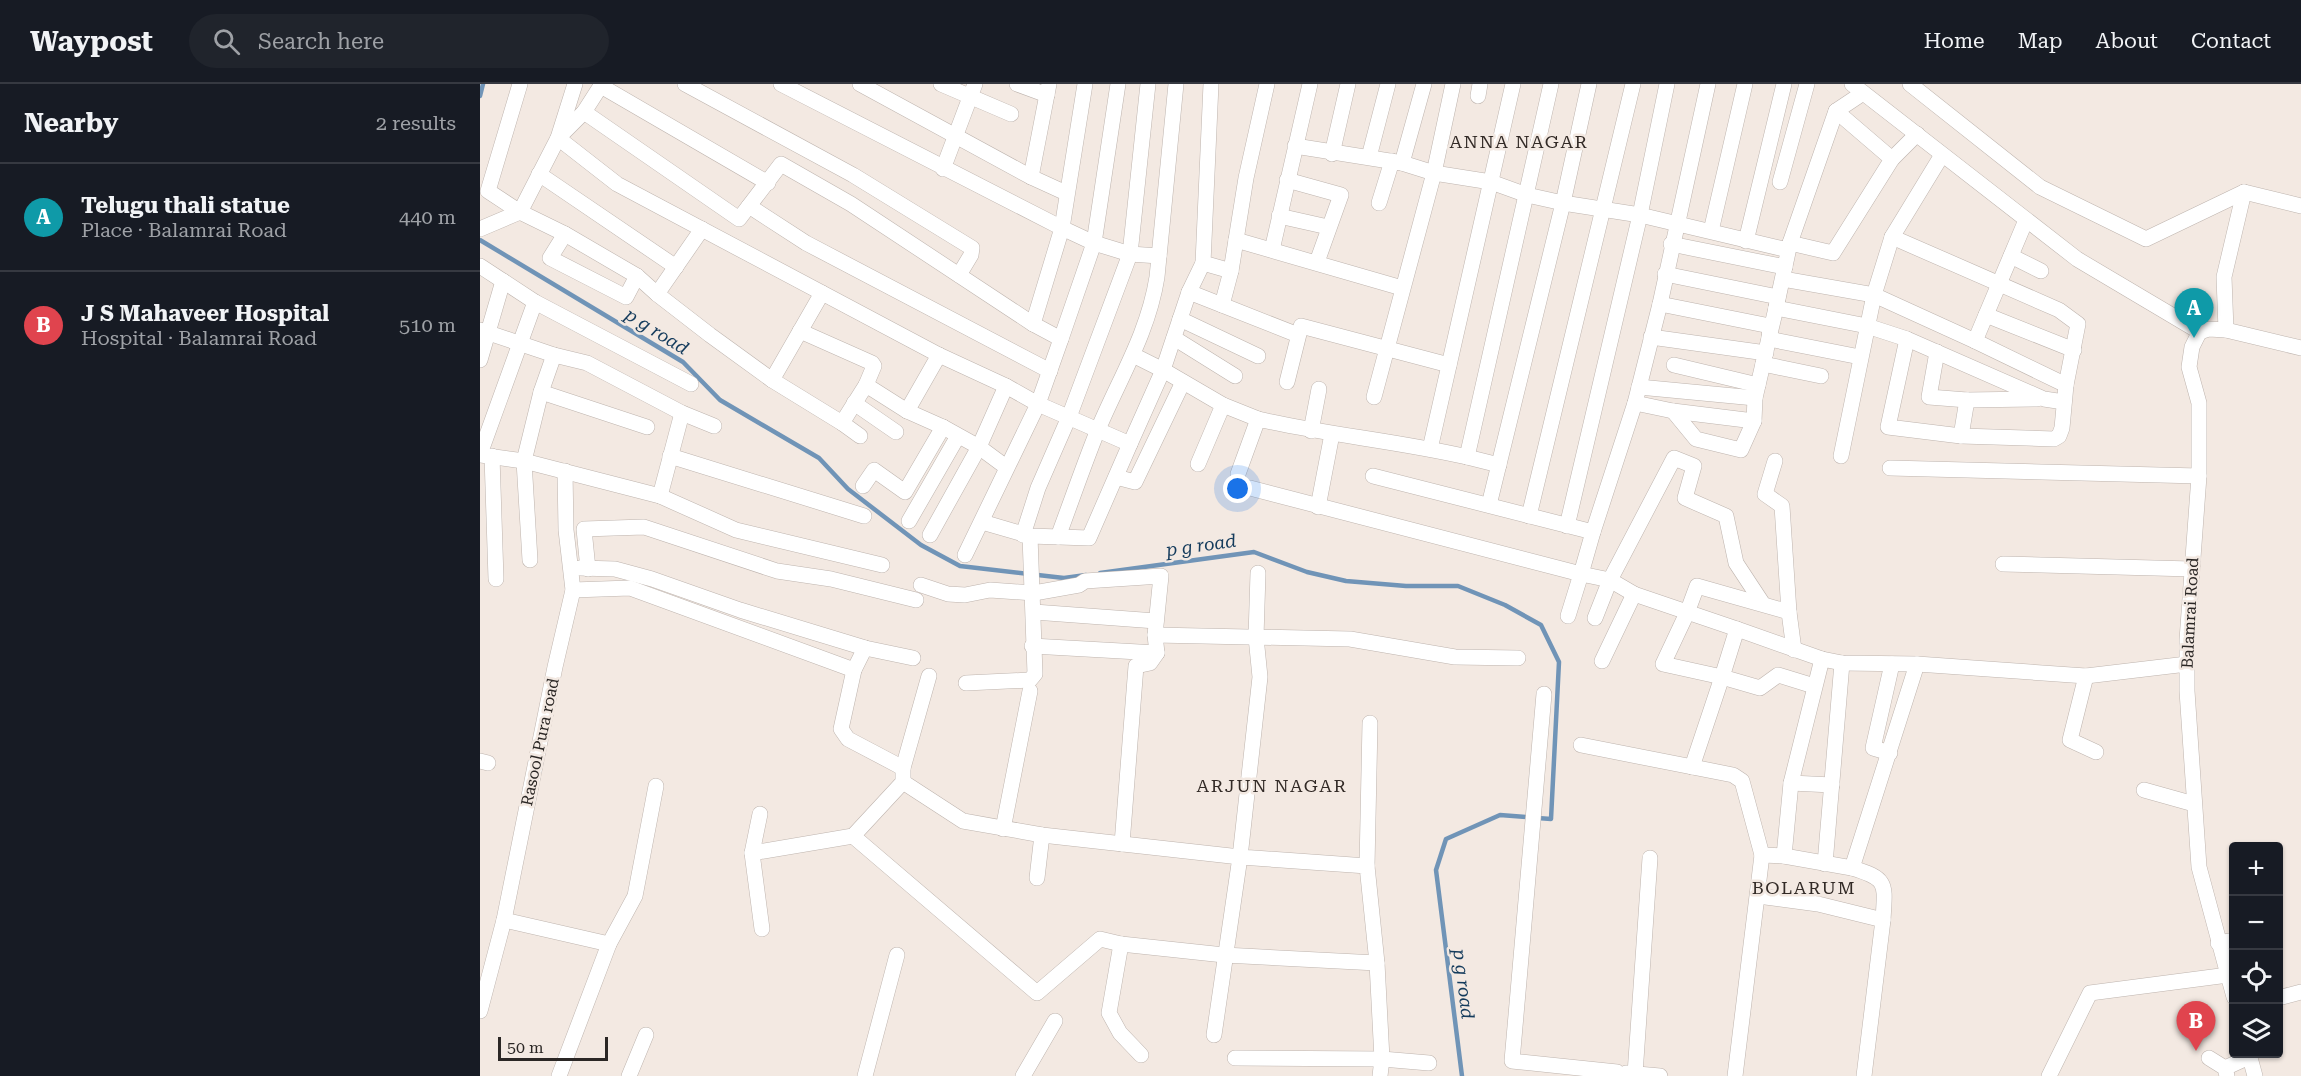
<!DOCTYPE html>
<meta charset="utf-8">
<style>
body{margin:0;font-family:"Roboto Serif",serif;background:#20242c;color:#f1f3f6}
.controls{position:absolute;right:18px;bottom:18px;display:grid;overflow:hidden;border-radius:6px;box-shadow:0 2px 4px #0004}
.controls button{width:54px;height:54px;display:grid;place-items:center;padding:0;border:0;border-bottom:2px solid #363941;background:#171b24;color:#f1f3f6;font:30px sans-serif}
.scale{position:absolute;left:18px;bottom:15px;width:110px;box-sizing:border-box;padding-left:6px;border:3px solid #2b2725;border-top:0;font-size:16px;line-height:21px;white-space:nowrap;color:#2b2725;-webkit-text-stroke:4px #f3e9e2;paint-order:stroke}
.you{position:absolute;left:758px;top:405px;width:21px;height:21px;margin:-15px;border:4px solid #fff;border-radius:50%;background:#1a73e8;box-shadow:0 0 0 9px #1a73e833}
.badge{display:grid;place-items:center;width:39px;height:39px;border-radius:50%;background:#b45309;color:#fff;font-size:20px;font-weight:700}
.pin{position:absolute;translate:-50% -50px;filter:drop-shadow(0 2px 3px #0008)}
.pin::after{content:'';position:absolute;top:32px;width:21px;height:18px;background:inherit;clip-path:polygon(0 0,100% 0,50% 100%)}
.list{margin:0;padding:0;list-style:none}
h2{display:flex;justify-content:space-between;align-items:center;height:78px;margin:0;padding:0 24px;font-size:26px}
h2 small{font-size:20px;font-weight:400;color:#9ea1a6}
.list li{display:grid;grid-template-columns:39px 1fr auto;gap:18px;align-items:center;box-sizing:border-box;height:108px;padding:0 24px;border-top:2px solid #363941}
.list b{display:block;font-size:22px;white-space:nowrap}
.list p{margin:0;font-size:20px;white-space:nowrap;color:#9ea1a6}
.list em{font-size:20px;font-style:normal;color:#9ea1a6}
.icon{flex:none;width:33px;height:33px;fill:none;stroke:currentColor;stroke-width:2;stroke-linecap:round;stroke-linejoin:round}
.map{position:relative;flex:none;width:1821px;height:992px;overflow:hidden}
header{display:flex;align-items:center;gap:36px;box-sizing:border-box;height:84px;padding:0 30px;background:#171b24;border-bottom:2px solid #363941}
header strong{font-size:28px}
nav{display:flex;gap:33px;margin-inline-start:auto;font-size:21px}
.search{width:420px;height:54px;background:#20242c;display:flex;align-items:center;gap:15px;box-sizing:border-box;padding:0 21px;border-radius:33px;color:#9ea1a6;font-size:22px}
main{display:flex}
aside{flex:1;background:#171b24}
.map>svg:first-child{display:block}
</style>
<header>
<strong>Waypost</strong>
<div class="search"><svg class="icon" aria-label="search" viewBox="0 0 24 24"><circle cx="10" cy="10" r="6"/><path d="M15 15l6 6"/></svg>Search here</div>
<nav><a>Home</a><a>Map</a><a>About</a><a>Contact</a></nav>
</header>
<main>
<aside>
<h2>Nearby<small>2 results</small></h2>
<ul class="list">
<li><span class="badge" style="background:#0f9aa8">A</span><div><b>Telugu thali statue</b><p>Place · Balamrai Road</p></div><em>440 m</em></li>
<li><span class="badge" style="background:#e0444e">B</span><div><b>J S Mahaveer Hospital</b><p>Hospital · Balamrai Road</p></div><em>510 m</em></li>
</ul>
</aside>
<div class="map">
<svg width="1821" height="992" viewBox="0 0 1821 992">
<rect width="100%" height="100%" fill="#f3e9e2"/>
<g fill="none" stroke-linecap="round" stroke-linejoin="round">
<!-- stream -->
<g stroke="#7094b7" stroke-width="4.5">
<path d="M0,12l3,-12"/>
<path d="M0,156l203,122 37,38 99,58 29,31 73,56 39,21 104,12 22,-3"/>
<path d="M620,489l154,-21 53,20 39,9 60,5h52l47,19 36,20 18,37 -8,157 -51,-4 -54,24 -10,31 26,206"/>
</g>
<defs>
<g id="minor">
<path d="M40,0l-32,107 32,21 45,22 72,42 20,18 53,41 62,45 70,43 24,-38 41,26 36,16 36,20 27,20"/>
<path d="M205,0l168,91 119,73 -1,7 -12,20"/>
<path d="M301,0l281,144 32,15 36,11 29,2"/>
<path d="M380,0l171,93 35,16"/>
<path d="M461,0l70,30"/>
<path d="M537,0l30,11"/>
<path d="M731,0l-8,179 28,8"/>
<path d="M973,0l-19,89 57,9 36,13 36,8 77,12 148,35 2,-7 43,10 59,-94 -56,-48"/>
<path d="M1372,0l225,175 123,73"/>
<path d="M1430,0l130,103 106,52 98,-47 57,14"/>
<path d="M121,2l167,97"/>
<path d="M998,12l2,-12"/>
<path d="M104,28l155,107 42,-55 70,40 182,120 28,15 -23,65 92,40 -41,94 -59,-2 -48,-14"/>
<path d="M80,52l24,-24 18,-28"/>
<path d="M78,54l59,46 322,171 67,31 32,18 -73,151"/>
<path d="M815,62l107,17 32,10 -60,224"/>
<path d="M852,70l16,-70"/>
<path d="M889,73l19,-73"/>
<path d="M1412,75l25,-25"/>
<path d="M922,79l22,-79"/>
<path d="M463,85l32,-85"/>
<path d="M59,90l137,93"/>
<path d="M551,93l18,-93"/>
<path d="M807,96l54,15 -24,67"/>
<path d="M1300,98l27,-98"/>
<path d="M899,119l13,-42"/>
<path d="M269,122l57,37 244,128"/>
<path d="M799,132l49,11"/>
<path d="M0,145l40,-17 38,-74 17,-54"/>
<path d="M1231,147l34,-147"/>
<path d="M85,150l-15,24 76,39 11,-21"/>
<path d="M1412,153l167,73 19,14 -12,61 -4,43 -3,8 -5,3 -93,-3 -73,-9 19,-88"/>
<path d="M756,156l166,48"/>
<path d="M1266,157l38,-157"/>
<path d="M1191,160l114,23"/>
<path d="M792,166l38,-166"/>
<path d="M1531,172l30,15"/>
<path d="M0,182l55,36 156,82"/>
<path d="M1185,190l113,23 -2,11"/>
<path d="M1303,195l91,16 101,46 51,-121"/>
<path d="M709,208l14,-29"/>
<path d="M177,210l45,-65"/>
<path d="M1180,220l110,22 -1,13 91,18"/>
<path d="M742,221l9,-34 15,-93 21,-94"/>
<path d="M1296,224l14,-65 46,-132 27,-18"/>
<path d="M1506,231l88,35"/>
<path d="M700,235l78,37"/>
<path d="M553,240l29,-96 23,-144"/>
<path d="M0,246l74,25 33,8 95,50 32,13"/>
<path d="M1746,246l-2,-53 20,-85"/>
<path d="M320,247l72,32 2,3 -8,19"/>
<path d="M1171,253l115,16"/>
<path d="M694,254l61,38"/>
<path d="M581,255l33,-96 24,-159"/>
<path d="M1495,257l91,44"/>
<path d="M1457,268l-8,45 38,3 70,-1"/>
<path d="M653,271l30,15 60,35 35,14"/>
<path d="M0,276l23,-79"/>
<path d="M1283,280l58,12"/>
<path d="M1194,281l84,20"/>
<path d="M292,296l50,-87"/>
<path d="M807,298l14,-56 148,39"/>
<path d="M1159,303l116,11"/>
<path d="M61,308l106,35"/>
<path d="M374,319l42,29"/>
<path d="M1155,319l25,-99 48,-220"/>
<path d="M427,327l32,-56"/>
<path d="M1193,327l23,28 45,11 13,-29"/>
<path d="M362,339l18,13"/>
<path d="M831,347l8,-42"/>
<path d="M1481,352l6,-36"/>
<path d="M650,360l33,-74 26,-78 109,43"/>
<path d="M950,365l83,-365"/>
<path d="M0,370l55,-152"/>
<path d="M0,371l44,6 136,35 76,34 146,35"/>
<path d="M12,372l4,123"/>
<path d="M190,372l194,60"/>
<path d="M1361,372l33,-161 18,-58 50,-82"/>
<path d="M987,373l32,8"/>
<path d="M1295,377l-10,33 17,12 7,106"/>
<path d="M718,380l25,-59"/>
<path d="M1410,384l309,8"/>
<path d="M758,390l20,-55c69,16 140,22 209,38l84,-373"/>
<path d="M636,393l19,5 48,-100"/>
<path d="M383,402l11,-16 31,22 38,-65"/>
<path d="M770,404l331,86 12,-42 -220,-56"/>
<path d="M180,412l22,-83"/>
<path d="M1009,421l74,-302 26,-119"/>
<path d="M838,423l14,-73"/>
<path d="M1049,432l104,-432"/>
<path d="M429,437l49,-85"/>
<path d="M1087,442l73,-311 27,-131"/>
<path d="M1113,448l42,-129 38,8 81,10 1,-23 21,-90 91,18 40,13 137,60 20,3"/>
<path d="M450,451l49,-88 27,-61"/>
<path d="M543,451l15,-47 31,-71 61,-163 18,-170"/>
<path d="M578,453c13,-35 25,-70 39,-105 22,-53 51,-98 60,-155l19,-193"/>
<path d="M50,476l-6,-99 17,-69 13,-37"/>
<path d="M1523,480l189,5"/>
<path d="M100,484l35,1 37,10 88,31 125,38 48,10"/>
<path d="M108,485l-4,-40 60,-2 133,44 54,8 85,21"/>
<path d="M778,489l-2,64 4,40 -20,180 127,9 10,97 5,96 -2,17"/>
<path d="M441,501l27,9 17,1 25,-5 44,3 45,-8 6,-4 76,-5 -6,59 2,18 -7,10 -14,3 -14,178"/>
<path d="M93,506l57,-2 224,82"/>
<path d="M554,528l122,9"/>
<path d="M1088,532l13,-42 29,6 24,14 103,35"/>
<path d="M1115,534l15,-38 64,-122 20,8 -9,32 41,18 10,47 27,41"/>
<path d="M675,551l195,4 105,18 63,1"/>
<path d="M552,562l125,7"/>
<path d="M385,564l-11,22 -13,59 7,10 55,29"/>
<path d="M1122,577l32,-67"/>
<path d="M1606,592l-16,64 26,12"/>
<path d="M486,599l64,-3 5,-6 -5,-138"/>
<path d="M1334,602l-36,-11 -18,13 -38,-11 15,-48 85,30"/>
<path d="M1064,610l-32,367 105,11v4"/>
<path d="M1101,661l152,30 9,6 20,74 22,1 7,-73 31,-124 20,4 75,1 169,12 101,-12"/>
<path d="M1410,669l-17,-5 19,-84"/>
<path d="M0,677l8,2"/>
<path d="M1212,683l30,-90 -59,-13 24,-51 10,-27 92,26 5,38"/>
<path d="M423,698l60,39 79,14 198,22 -26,178"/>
<path d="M1311,699l41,2"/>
<path d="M1664,706l50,14"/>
<path d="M523,745l27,-138"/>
<path d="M373,752l184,157 63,-54 21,5 103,11 153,8"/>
<path d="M272,769l8,-39"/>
<path d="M1304,772l68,12 65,-204"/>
<path d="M1345,780l17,-201"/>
<path d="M887,782l3,-143"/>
<path d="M1372,784c37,11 33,16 31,52"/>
<path d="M557,794l5,-43"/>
<path d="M1278,812l60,8 65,16 -19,156"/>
<path d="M24,836l105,24 26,-48 21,-110"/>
<path d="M282,845l-10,-76 101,-17 50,-54v-14l26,-92"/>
<path d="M1738,859l16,-3"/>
<path d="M641,860l-12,69 11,20 21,22"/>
<path d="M1754,913l-35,-130 -12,-176v-51l12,-164v-73l-10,-36 3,-20 6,-12 2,-3 9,-3 17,1 75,18"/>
<path d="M1798,914l23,-6"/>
<path d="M0,927l24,-91 51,-253 18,-77 -7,-60 -1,-59"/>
<path d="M1769,970l6,22"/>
<path d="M755,974l147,1 47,4"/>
<path d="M1729,974l16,10 2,8"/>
<path d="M1745,984l24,-11"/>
<path d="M1146,989l34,3"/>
<path d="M1155,990l15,-216"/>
<path d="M79,992l50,-132"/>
<path d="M149,992l17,-41"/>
<path d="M385,992l32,-121"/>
<path d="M543,992l32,-55"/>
<path d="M1255,992l27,-221"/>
<path d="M1569,992l41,-83 138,-18"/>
</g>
</defs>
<!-- minor casing -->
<use href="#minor" stroke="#beb4ae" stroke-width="16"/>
<!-- minor -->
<use href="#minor" stroke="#fff" stroke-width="15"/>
</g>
<g text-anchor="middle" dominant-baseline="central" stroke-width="5" stroke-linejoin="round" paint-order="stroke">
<!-- street labels -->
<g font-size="16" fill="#2b2725" stroke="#f3e9e2">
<text transform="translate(1710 529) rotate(-87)">Balamrai Road</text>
<text transform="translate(60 658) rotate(-78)">Rasool Pura road</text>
</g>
<!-- neighbourhood labels -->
<g font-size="18" letter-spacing="1.5" fill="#322a26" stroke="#f3e9e2">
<text x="1039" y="57">ANNA NAGAR</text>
<text x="792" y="701">ARJUN NAGAR</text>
<text x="1324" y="803">BOLARUM</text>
</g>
<!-- water labels -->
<g font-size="18" font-style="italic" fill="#143b5c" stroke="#f3e9e2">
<text transform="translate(177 247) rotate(32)">p g road</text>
<text transform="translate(721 461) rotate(-8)">p g road</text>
<text transform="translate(984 900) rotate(83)">p g road</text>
</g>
</g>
</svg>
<div class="controls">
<button>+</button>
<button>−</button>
<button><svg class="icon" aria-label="locate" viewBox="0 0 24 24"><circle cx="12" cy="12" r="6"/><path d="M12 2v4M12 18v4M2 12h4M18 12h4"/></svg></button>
<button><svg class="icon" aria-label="layers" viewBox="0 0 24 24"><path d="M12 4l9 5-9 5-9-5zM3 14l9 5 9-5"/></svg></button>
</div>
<div class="scale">50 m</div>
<div class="you"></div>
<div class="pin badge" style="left:1714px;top:254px;background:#0f9aa8">A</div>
<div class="pin badge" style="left:1716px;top:967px;background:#e0444e">B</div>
</div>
</main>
